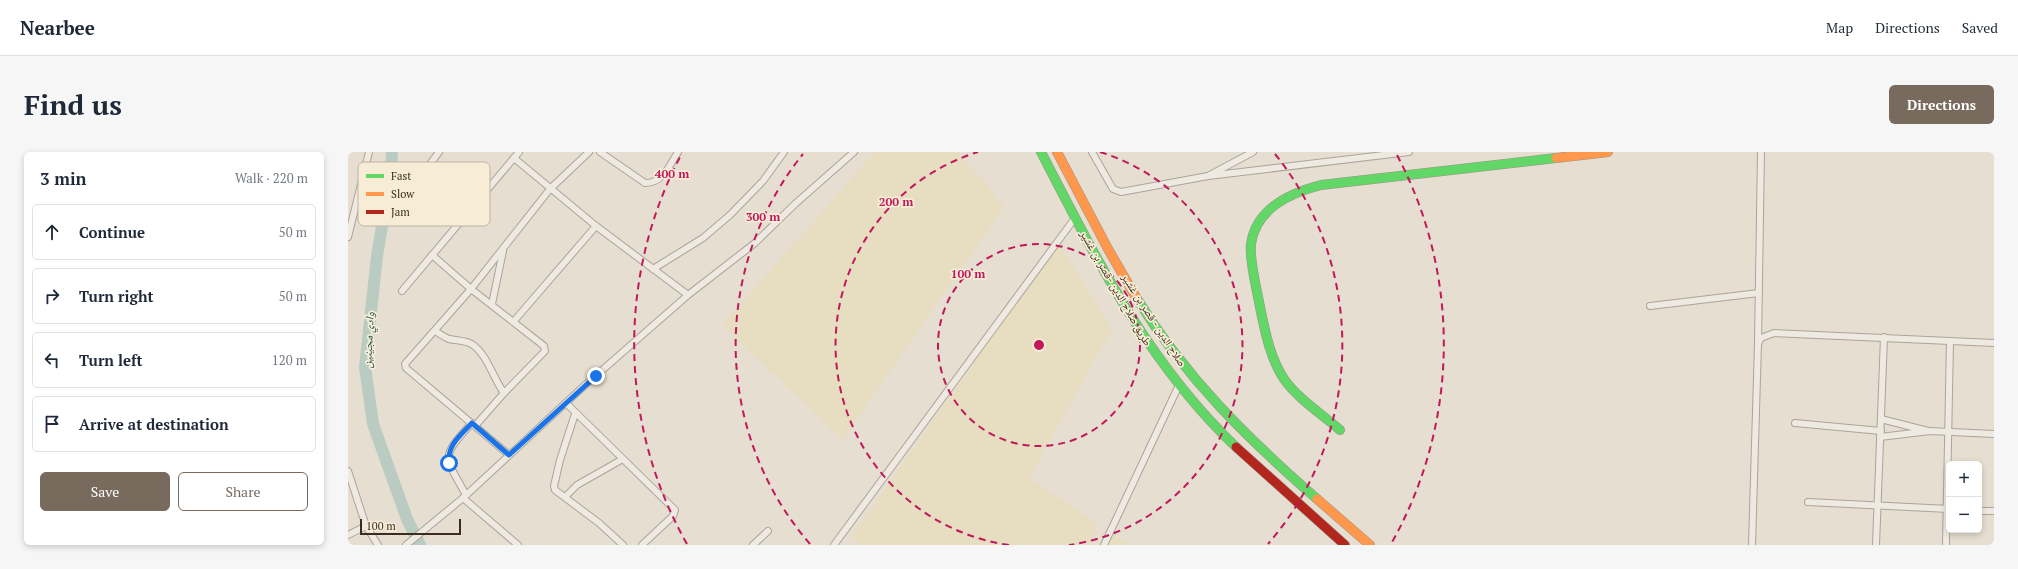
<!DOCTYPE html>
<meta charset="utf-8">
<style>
body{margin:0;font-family:"PT Serif","Noto Naskh Arabic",serif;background:#f6f6f7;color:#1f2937}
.controls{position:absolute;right:12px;bottom:12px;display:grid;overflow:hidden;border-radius:6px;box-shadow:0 2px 6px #0003}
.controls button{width:36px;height:36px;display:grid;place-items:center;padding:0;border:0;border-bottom:1px solid #e0e1e3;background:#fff;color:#1f2937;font:20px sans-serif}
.scale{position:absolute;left:12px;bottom:10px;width:101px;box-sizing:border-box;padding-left:4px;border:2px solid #3c2c1f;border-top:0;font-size:11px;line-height:14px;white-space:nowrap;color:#3c2c1f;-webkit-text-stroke:3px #f7edd6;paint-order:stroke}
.stop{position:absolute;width:12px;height:12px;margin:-9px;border:3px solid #1a73e8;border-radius:50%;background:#fff}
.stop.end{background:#1a73e8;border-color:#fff;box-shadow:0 1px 4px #0008}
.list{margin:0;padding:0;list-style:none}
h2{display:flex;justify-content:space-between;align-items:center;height:52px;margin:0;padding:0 16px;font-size:17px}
h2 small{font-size:13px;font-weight:400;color:#747a83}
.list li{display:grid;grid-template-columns:26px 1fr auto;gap:12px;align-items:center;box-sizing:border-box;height:56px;margin:0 8px 8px;padding:0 8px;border:1px solid #e0e1e3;border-radius:6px}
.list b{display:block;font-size:15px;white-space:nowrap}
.list em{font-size:13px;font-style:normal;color:#747a83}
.actions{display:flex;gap:8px;padding:12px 16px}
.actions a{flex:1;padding:9px 0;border:1px solid #786a5d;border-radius:6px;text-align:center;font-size:14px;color:#786a5d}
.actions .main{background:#786a5d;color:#fff}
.icon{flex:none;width:22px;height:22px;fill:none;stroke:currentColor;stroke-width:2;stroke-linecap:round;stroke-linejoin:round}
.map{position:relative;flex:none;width:1646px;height:393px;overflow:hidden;border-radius:6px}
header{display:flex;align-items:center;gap:24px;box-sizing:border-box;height:56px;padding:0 20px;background:#fff;border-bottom:1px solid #e0e1e3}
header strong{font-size:19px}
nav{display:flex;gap:22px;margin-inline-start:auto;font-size:14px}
.intro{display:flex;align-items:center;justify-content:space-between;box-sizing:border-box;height:96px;padding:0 24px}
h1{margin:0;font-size:28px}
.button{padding:10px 18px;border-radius:6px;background:#786a5d;color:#fff;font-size:14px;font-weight:700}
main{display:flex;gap:24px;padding:0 24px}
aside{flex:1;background:#fff;border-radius:6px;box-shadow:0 2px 6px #0003}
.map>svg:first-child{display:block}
</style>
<header>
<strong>Nearbee</strong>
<nav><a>Map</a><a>Directions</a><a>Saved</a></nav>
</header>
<div class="intro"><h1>Find us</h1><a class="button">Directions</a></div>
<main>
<aside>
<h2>3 min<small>Walk · 220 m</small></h2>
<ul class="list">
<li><svg class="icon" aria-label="ahead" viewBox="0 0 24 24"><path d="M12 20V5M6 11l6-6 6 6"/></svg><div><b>Continue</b></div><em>50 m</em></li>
<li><svg class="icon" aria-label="right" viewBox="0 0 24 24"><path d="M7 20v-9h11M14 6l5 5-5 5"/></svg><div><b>Turn right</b></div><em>50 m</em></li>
<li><svg class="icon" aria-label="left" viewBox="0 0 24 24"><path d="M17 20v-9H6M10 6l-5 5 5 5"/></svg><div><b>Turn left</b></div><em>120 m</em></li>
<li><svg class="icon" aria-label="arrive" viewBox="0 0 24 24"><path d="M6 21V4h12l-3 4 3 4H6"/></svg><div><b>Arrive at destination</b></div></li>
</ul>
<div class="actions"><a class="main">Save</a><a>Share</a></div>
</aside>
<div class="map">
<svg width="1646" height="393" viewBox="0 0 1646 393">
<rect width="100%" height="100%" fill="#e6ded0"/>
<!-- farmland -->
<g fill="#e7ddc0">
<path d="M527,0h83l47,55 -68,96 -94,137 -121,-115z"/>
<path d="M710,90l54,87 -83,149 69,46 -9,21h-228l-10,-8z"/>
<path d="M765,379l17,14h-23z"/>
</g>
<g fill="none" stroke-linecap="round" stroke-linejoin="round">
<!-- river -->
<path stroke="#baccc1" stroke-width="12" d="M44,0l-1,21 -14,83 -12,111 8,57 34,95 13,26"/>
<defs>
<g id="street">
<path d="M252,0l45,31c18,0 24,-17 33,-31"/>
<path d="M744,0l21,37 8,3 87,-16 45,-24"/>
<path d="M166,6l82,68 92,69"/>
<path d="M860,24l201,-24"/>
<path d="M68,31l23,-31"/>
<path d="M0,85l21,-85"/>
<path d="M84,103l39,34 73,57 1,5 -41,42"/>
<path d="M305,117l50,-31 27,-23 33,-34 21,-29"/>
<path d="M54,139l117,-139"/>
<path d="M144,152l11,-53"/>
<path d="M1302,154l109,-13"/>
<path d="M166,169l82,-95"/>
<path d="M87,179c5,3 9,6 14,8 9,2 17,1 24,6 15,11 20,33 31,48l-29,33"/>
<path d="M1410,191l3,-191"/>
<path d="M218,251l109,107 -2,6 -31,29"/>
<path d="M227,262l-15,46 -6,26 1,4 44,33 24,22"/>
<path d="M1533,267l47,12"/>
<path d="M1447,271l86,8"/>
<path d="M1532,285l50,-6 64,3"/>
<path d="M161,303l-103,-87 -1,-4 66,-75 79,-100 39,-37"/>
<path d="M0,319l18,55 12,19"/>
<path d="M118,343c-22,-40 -26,-37 6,-72"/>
<path d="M217,345l12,-12 44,-25"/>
<path d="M115,346l55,47"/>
<path d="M1460,350l141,7"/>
<path d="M1631,359h15"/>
<path d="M0,383l18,-9"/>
<path d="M58,393l57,-47 121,-112 104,-91 67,-52 40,-39 59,-52"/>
<path d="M405,393l15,-14"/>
<path d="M486,393l241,-327"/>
<path d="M756,393l75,-160"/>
<path d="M1404,393l6,-201 3,-6 13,-5 220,10"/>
<path d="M1528,393l8,-208"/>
<path d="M1598,393l4,-204"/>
</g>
<g id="fast">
<path d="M693,0c56,108 106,210 195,295"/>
<path d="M789,147c50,80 109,138 180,200"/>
<path d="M992,278c-18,-16 -42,-31 -56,-51 -14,-21 -19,-48 -24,-72 -3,-18 -11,-46 -9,-63 5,-36 39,-51 70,-59l235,-27"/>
</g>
<g id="slow">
<path d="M709,0l51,97 29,50"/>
<path d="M1208,6l52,-6"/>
<path d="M969,347l53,46"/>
</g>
<path id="jam" d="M888,295l109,98"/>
</defs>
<!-- street casing -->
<use href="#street" stroke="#aca498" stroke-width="8"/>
<!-- fast casing -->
<use href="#fast" stroke="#9c9388" stroke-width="10"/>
<!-- slow casing -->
<use href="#slow" stroke="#9c9388" stroke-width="10"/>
<!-- jam casing -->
<use href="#jam" stroke="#9c9388" stroke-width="10"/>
<!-- street -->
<use href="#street" stroke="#eeeae1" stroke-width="6"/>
<!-- fast -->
<use href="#fast" stroke="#63d668" stroke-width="9"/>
<!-- slow -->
<use href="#slow" stroke="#ff974d" stroke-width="9"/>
<!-- jam -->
<use href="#jam" stroke="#b3261e" stroke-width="9"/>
</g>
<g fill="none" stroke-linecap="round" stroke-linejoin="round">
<!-- route -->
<path stroke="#1a73e8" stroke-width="5" d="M101,311c-2,-18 12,-28 23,-40l37,32 87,-79"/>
</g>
<!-- distance rings -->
<g fill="none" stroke="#c2185b" stroke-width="2" stroke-dasharray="7 5">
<circle cx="691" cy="193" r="101"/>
<path d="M661 393A202 202 0 0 1 630 0M752 0A202 202 0 0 1 721 393"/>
<path d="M462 392A304 304 0 0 1 455 2M927 2A304 304 0 0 1 920 392"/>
<path d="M339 392A405 405 0 0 1 333 3M1049 3A405 405 0 0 1 1043 392"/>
</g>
<g text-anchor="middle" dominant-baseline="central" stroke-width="3.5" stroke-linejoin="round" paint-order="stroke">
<!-- street labels -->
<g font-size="11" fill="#3c2c1f" stroke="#f7edd6">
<text transform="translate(768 136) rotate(60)">طريق صلاح الدين -قصر بن غشير</text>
<text transform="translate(806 168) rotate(57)">صلاح الدين - قصر بن غشير</text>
</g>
<!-- water labels -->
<g font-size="12" font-style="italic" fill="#2d5d58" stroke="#f7edd6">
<text transform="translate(20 188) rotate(-87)">وادي مجينين</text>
</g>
</g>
<!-- legend -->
<rect x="10" y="10" width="132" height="64" rx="6" fill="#f7edd6" stroke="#bfb39f" stroke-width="1"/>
<rect x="18" y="22" width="18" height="4" fill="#63d668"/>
<rect x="18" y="40" width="18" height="4" fill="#ff974d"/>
<rect x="18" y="58" width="18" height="4" fill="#b3261e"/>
<g font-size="11" fill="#3c2c1f">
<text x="43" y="28">Fast</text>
<text x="43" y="46">Slow</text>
<text x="43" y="64">Jam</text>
</g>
<circle cx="691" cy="193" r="6" fill="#c2185b" stroke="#f7edd6" stroke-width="2"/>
<g font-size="12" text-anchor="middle" font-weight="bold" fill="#c2185b" stroke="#f7edd6" stroke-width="3.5" stroke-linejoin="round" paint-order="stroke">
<text x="324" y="26">400 m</text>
<text x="548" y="54">200 m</text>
<text x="415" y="69">300 m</text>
<text x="620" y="126">100 m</text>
</g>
</svg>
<div class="controls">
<button>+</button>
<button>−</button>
</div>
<div class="scale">100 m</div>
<div class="stop" style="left:101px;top:311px"></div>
<div class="stop end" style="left:248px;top:224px"></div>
</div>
</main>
